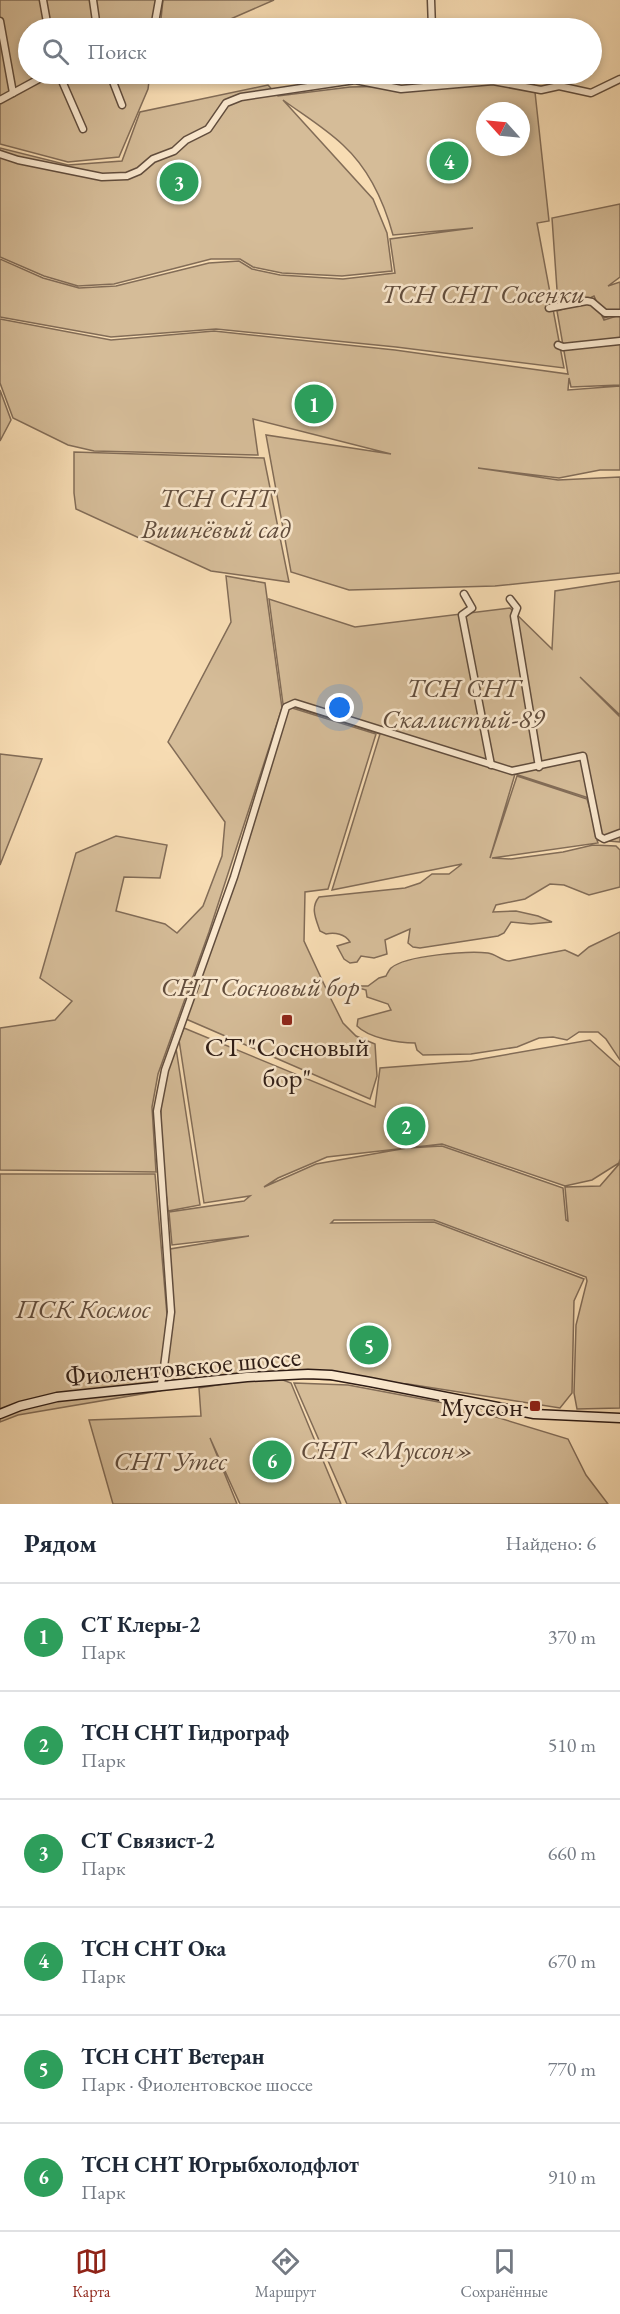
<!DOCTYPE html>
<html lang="ru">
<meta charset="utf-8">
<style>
body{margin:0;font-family:"EB Garamond",serif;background:#f2f2f3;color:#1f2937}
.compass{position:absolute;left:476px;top:102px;width:54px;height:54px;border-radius:50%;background:#fff;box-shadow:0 3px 9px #0003;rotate:297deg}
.you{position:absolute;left:340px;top:708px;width:21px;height:21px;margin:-15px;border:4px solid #fff;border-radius:50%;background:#1a73e8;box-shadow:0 0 0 9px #1a73e833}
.badge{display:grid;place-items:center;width:39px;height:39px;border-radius:50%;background:#8f2418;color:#fff;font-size:20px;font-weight:700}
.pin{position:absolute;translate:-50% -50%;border:3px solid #fff;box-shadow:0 2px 6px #0006}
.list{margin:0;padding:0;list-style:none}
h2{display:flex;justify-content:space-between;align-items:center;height:78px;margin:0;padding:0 24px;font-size:26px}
h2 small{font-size:20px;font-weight:400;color:#747a83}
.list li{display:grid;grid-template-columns:39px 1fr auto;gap:18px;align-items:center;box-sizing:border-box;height:108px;padding:0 24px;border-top:2px solid #e0e1e3}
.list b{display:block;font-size:22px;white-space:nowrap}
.list p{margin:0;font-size:20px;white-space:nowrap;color:#747a83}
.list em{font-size:20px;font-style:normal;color:#747a83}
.icon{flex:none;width:33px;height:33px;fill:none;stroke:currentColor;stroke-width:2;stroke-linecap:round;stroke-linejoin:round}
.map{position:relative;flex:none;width:620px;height:1504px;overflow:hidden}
.search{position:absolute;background:#fff;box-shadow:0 3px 9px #0003;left:18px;right:18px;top:18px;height:66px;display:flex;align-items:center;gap:15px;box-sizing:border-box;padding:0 21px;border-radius:33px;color:#747a83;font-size:22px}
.sheet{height:726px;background:#fff}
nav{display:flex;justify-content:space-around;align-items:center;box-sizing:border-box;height:84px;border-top:2px solid #e0e1e3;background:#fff;font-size:16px;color:#747a83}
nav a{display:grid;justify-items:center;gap:3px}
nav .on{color:#8f2418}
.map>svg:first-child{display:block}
</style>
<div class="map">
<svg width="620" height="1504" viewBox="0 0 620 1504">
<rect width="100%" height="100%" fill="#f7dcb3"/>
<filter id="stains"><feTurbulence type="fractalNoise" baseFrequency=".00333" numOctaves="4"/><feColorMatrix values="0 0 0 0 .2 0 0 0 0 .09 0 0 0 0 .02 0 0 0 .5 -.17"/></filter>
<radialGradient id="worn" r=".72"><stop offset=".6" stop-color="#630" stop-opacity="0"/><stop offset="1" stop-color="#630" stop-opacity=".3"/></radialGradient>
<!-- green -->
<g fill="#d5bc98" stroke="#826c57" stroke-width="1.5" fill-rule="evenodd">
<path d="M0,0h161l-4,28h-129v46h122l-2,15 -29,68 -51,5 -68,-18z"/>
<path d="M163,0h111l-64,28h-50z"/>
<path d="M534,83l15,138 -12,2 27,145 -168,-21 -180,-18 -105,8 -111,-20v-58l43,19 36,10 37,-2 93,-23 30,-2 13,8 28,6 63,4 52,-6 -5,-34 83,-11 -80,7c-9,-33 -25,-67 -50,-90 -18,-17 -41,-31 -60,-45l90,99 14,34 5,38 -50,5 -60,-3 -29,-6 -13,-8h-29l-97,25 -36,2 -34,-10 -44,-19v-109l68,17 54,-4 18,-49 128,-27 10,11 72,-9zM485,111h36v36h-36z"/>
<path d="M620,204v73l-12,9 12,-4v31l-16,5 -10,-22 -6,3 -30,5 -6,-86z"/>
<path d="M594,299l10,21 16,-5v70l-49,2 -2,-9 -1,12 52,-4v84h-20l-41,8 -81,-10 80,12 62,-3v96l-125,13 -146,4 -58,-18 -25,-137 125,19 -138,-35 5,36 -164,-4 -26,-6 -55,-27 -13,-35v-64l111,21 103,-9 181,19 173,24 -11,-63z"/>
<path d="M0,390l11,30 -11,21z"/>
<path d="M74,452l190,6 25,124 -78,-11 -135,-62 -2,-16z"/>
<path d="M226,576l39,7 17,125 -73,224 -51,142 -6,33 4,65 -156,-2v-142l55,-8 17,-19 -32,-23 36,-125 40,-17 51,9 -7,33 -36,-1 -8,34 49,13 12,9 26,-27 19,-50 3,-34 -57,-80 63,-120z"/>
<path d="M620,581v134l-40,-38 40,40v125l-23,-2 1,3 -106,15 19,1 52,-7 30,-7 23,1 4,4v37l-31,8 -25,-10 -14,-1 -25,15 -29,6 -3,7 23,-1 22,5 14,6 -21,2 -20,-2 -7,11 -6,3 -78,12 -7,-1 -5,-4 2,-14 -25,11 2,14 -13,4 -13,-2 -4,6 -7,1 -6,-4 -7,-13 13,-4c-5,-8 -15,-10 -24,-8l-6,-3c-4,-12 -10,-23 -1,-34l86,-9 15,-5 12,-9h17l13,-10 -130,26 48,-156 -97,-30 -14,-105 86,28 155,-19 42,41 3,-58zM515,774l74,24 5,25 -7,-24 -70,-23 -27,82z"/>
<path d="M289,707l87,27 -48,155 -23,3 -1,49 25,54 14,28 13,13 19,8 2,32 -7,23 -184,-80 55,-158z"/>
<path d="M0,754l42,5 -42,106z"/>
<path d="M620,932v128l-14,-21 -8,-7h-19l-12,8 -14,-3 -14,1 -22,9 -46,7 -48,1 -6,-5 -2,-7c-17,0 -46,-5 -58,-17l1,-7 33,-9 -3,-6 -21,-7 -1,-7 -7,-2 -23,4 3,-6h29l11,-8 7,-2c1,-2 3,-6 5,-8 15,-13 77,-17 97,-15 8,1 12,7 21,8l56,-11 13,6 11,-9z"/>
<path d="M184,1028l191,79 5,-39 90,-7 120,-21 30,27v92l-1,4 -27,17 -27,6 -123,-42 -115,13 -49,21 -14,9 52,-23 91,-16 35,-2 121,42 3,32 2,1 -3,-34 35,-1 20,-23v245l-43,1 -3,-16 2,-68 11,-44 -1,-4 -152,-57h-100l-3,3 103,-1 150,57 -10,22 -2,92 -12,15 -152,-24 -133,-7 16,6 50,121h-101l-30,-66 27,66h-124l-24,-84 112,-4 -2,-28 55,-9 -93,11 8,-78 -5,-62 85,-14 -77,9 -3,-33 75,-11 6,-5 -46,7 -25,-163z"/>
<path d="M176,1048l24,157 -32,6c-5,-46 -17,-123 8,-163z"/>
<path d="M0,1174h155l12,141 -8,76 -141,24 -18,7z"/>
<path d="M294,1383l54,2 112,21 108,33 18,36 22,29h-261z"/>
</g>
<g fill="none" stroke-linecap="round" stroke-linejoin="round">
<defs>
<g id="street">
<path d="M43,0l5,28"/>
<path d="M93,0l4,28"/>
<path d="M431,0l1,28"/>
<path d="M0,21l13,72"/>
<path d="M154,28l5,-28"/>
<path d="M59,74l24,55"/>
<path d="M110,74l12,31"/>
<path d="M481,74l15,5"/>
<path d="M376,82l18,-8"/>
<path d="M0,100l48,-26"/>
<path d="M0,154l18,6 84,17 25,-1 12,-5 14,-12 21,-8 12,-11 22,-11 18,-26 15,-6 114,-17 46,9 92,-8 48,9 18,-4 32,7 29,-14"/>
<path d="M549,308l38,-7 5,1 13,11h15"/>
<path d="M558,345l5,2 57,-6"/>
<path d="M464,594l8,14 -10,7 29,150"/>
<path d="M510,599l7,9 -3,8 25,151"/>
<path d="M160,1387l3,-12 8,-63 -14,-201 8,-41 69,-193 52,-170 9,-4 217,68 71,-15 16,80 5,3 16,-6"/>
</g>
<path id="secondary" d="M0,1414l20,-8 37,-9 190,-20 61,-3 23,1 39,7 164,32 86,4"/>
</defs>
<!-- street casing -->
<use href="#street" stroke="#614d3d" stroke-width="9"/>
<!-- secondary casing -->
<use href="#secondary" stroke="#2f1d16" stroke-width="11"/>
<!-- street -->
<use href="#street" stroke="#fae8ce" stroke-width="6"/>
<!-- secondary -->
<use href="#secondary" stroke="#fae8ce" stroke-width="8"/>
</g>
<!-- markers -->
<g fill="#8f2418" stroke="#fae8ce" stroke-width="2">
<rect x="281" y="1014" width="12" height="12" rx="3"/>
<rect x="529" y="1400" width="12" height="12" rx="3"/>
</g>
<g text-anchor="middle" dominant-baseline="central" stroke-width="5" stroke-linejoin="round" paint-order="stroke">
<!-- park labels -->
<g font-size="27" font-style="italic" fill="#614d3d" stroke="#fae8ce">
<text x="483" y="293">ТСН СНТ Сосенки</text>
<text x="216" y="497">ТСН СНТ<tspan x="216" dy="31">Вишнёвый сад</tspan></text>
<text x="463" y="687">ТСН СНТ<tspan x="463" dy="31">Скалистый-89</tspan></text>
<text x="260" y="986">СНТ Сосновый бор</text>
<text x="83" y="1308">ПСК Космос</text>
<text x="387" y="1449">СНТ «Муссон»</text>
<text x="170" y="1460">СНТ Утес</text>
</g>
<!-- poi labels -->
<g font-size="27" fill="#2f1d16" stroke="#fae8ce">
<text x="287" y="1046">СТ "Сосновый<tspan x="287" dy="31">бор"</tspan></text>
<text x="523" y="1406" text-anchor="end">Муссон</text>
</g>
<!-- street labels -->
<g font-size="27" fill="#2f1d16" stroke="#fae8ce">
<text transform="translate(183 1366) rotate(-5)">Фиолентовское шоссе</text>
</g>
</g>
<rect width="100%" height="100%" filter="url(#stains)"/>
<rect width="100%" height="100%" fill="url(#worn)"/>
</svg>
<svg class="compass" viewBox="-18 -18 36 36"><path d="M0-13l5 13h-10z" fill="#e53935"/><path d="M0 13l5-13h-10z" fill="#747a83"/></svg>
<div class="you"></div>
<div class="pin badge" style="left:314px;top:404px;background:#2e9e5b">1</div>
<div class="pin badge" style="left:406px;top:1126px;background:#2e9e5b">2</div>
<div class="pin badge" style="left:179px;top:182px;background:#2e9e5b">3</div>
<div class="pin badge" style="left:449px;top:161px;background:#2e9e5b">4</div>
<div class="pin badge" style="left:369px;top:1345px;background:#2e9e5b">5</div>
<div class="pin badge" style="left:272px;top:1460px;background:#2e9e5b">6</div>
<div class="search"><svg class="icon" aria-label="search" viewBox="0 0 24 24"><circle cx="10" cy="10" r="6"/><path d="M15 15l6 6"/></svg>Поиск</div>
</div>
<section class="sheet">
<h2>Рядом<small>Найдено: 6</small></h2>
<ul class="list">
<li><span class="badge" style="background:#2e9e5b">1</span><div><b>СТ Клеры-2</b><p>Парк</p></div><em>370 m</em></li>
<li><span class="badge" style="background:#2e9e5b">2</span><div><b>ТСН СНТ Гидрограф</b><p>Парк</p></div><em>510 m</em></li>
<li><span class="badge" style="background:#2e9e5b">3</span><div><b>СТ Связист-2</b><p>Парк</p></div><em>660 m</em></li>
<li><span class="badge" style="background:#2e9e5b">4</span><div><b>ТСН СНТ Ока</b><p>Парк</p></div><em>670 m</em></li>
<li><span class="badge" style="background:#2e9e5b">5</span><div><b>ТСН СНТ Ветеран</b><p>Парк · Фиолентовское шоссе</p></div><em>770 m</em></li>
<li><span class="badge" style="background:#2e9e5b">6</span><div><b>ТСН СНТ Югрыбхолодфлот</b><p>Парк</p></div><em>910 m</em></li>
</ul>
</section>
<nav>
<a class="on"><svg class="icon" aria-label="map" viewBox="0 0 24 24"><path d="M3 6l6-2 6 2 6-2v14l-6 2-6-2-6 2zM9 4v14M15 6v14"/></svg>Карта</a>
<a><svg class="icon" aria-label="directions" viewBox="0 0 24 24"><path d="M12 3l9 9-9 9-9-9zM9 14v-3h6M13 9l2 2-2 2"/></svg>Маршрут</a>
<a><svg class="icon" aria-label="saved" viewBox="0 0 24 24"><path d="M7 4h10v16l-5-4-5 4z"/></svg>Сохранённые</a>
</nav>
